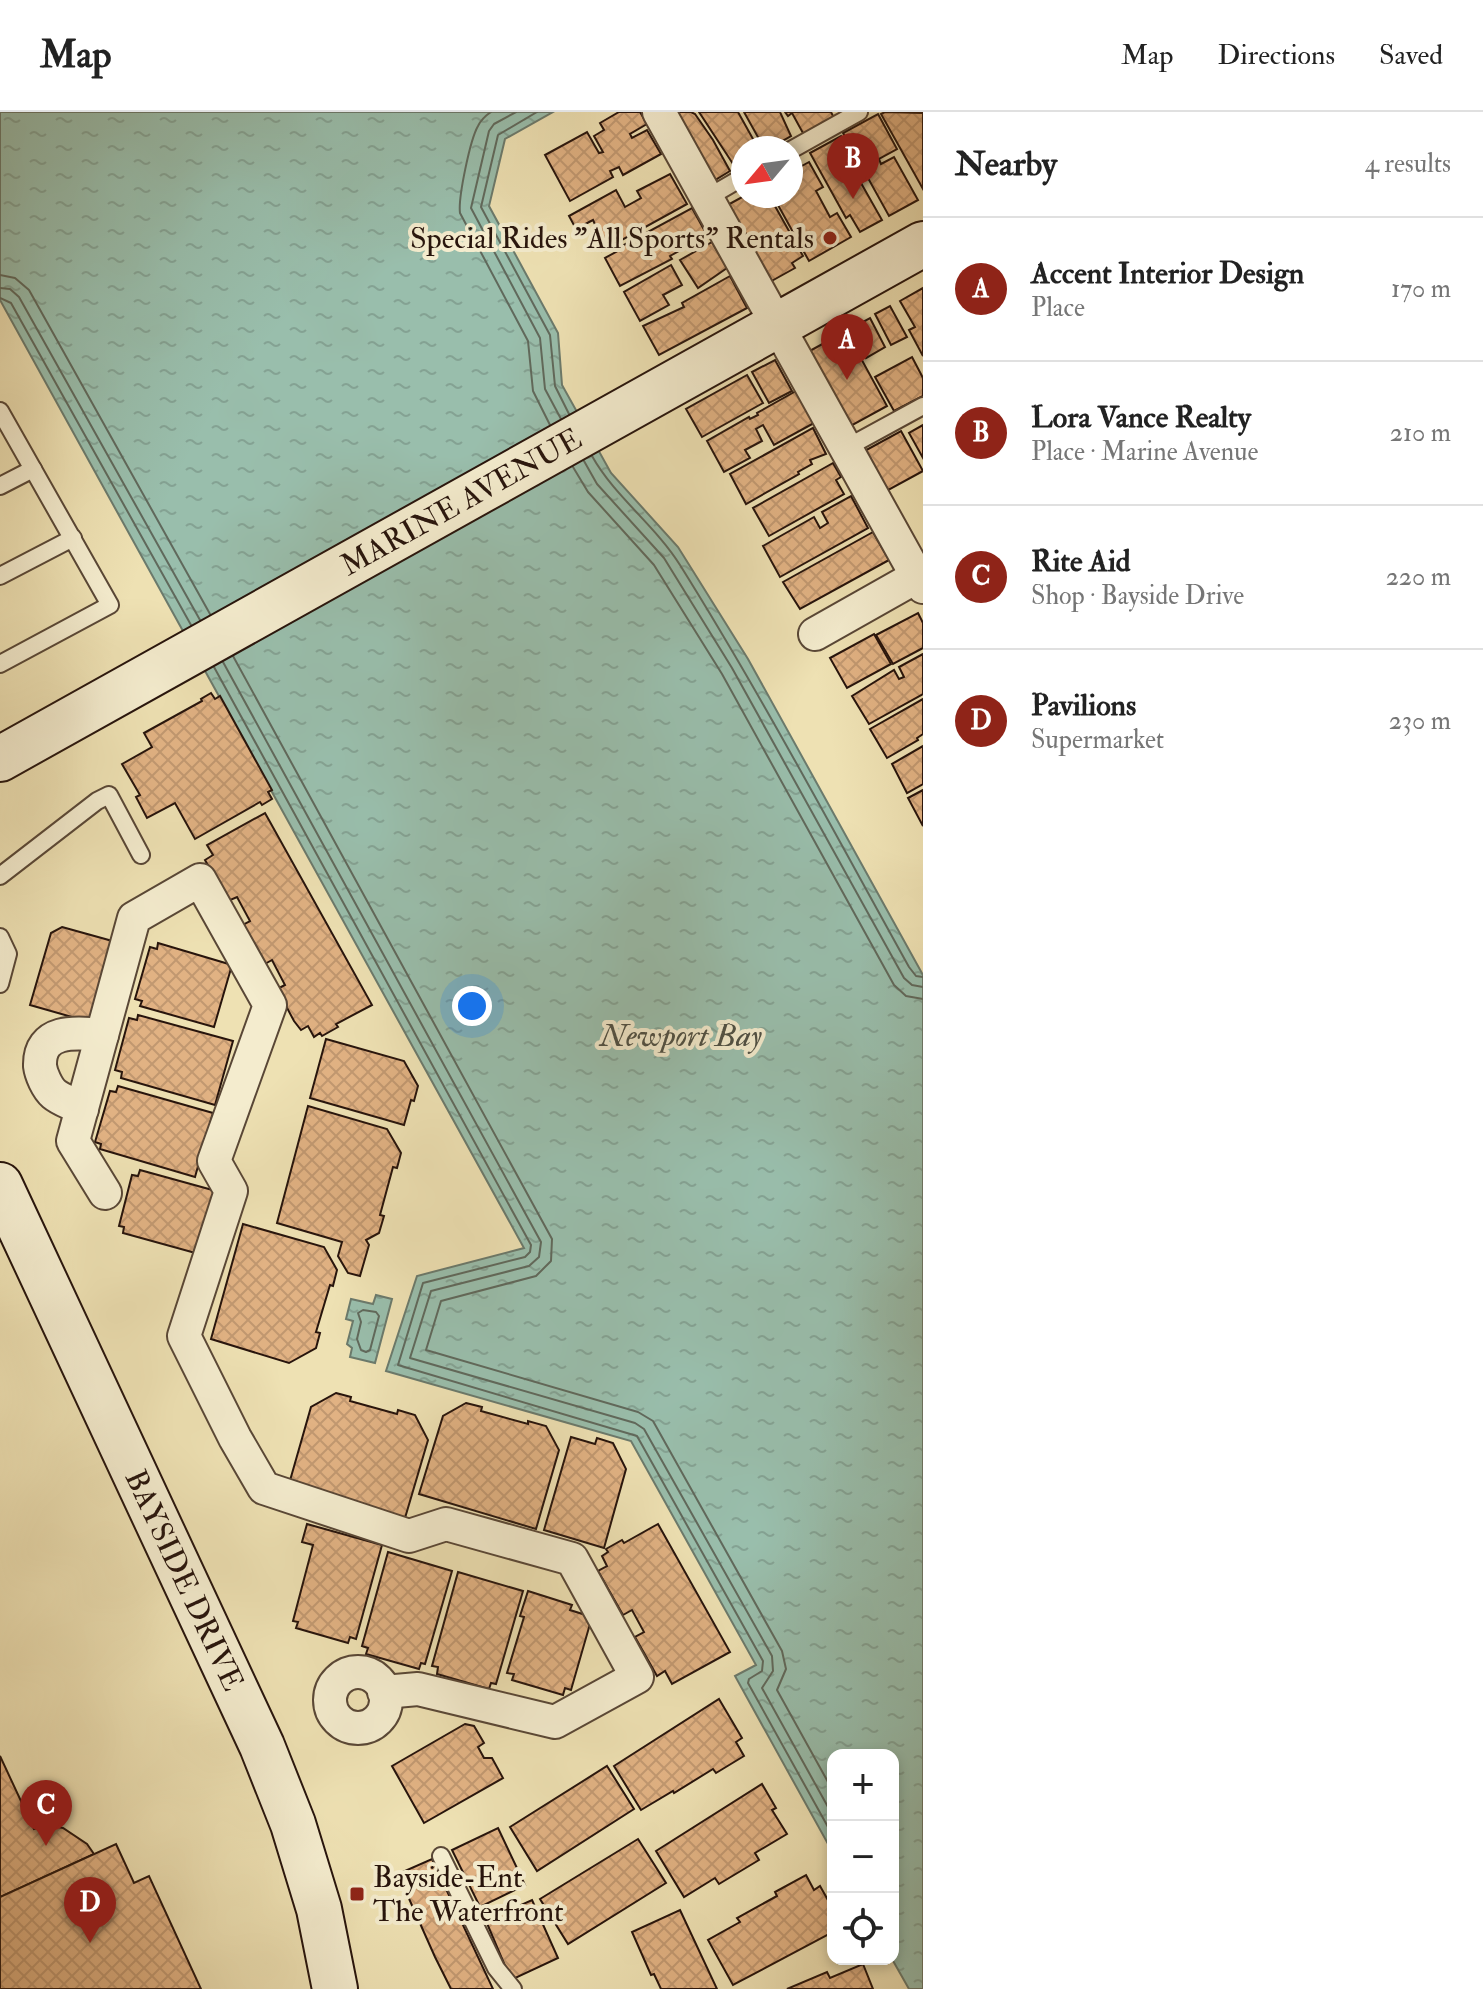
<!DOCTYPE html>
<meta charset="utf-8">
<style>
body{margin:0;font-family:"IM FELL Double Pica",serif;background:#f2f2f2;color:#222}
.controls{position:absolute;right:24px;bottom:24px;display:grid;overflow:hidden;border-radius:16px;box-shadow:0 4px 12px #0003}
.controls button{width:72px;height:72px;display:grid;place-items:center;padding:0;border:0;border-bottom:2px solid #e0e0e0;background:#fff;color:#222;font:40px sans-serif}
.compass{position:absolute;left:731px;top:24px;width:72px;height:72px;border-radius:50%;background:#fff;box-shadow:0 4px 12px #0003;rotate:241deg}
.you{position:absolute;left:472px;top:894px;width:28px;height:28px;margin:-20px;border:6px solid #fff;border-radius:50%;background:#1a73e8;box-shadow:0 0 0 12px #1a73e833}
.badge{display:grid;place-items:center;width:52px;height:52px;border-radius:50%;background:#8f2418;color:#fff;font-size:26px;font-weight:700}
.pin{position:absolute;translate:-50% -66px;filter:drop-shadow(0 2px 4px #0008)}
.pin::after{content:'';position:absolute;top:42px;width:28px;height:24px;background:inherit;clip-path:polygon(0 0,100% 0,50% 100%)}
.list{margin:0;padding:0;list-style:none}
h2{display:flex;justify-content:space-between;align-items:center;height:104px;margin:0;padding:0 32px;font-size:34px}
h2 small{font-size:26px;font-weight:400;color:#767676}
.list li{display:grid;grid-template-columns:52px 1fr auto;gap:24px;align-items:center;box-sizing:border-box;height:144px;padding:0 32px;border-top:2px solid #e0e0e0}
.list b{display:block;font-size:30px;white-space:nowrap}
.list p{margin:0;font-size:26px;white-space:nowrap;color:#767676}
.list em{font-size:26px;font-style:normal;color:#767676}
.icon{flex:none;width:44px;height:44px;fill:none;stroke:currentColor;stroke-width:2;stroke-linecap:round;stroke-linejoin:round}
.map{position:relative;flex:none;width:923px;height:1877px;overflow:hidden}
header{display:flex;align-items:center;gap:48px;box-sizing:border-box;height:112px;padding:0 40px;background:#fff;border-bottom:2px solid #e0e0e0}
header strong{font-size:38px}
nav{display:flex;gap:44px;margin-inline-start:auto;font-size:28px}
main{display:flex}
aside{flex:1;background:#fff}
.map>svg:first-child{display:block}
</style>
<header>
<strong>Map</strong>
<nav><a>Map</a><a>Directions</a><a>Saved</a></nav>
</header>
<main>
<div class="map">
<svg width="923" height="1877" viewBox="0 0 923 1877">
<defs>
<pattern id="water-ripples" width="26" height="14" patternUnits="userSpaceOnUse" patternTransform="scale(2)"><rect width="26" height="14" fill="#99beac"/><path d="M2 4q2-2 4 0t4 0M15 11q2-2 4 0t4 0" fill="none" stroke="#84a293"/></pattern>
<pattern id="building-cross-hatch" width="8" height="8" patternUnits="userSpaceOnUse" patternTransform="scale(2)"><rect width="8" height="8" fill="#e1b283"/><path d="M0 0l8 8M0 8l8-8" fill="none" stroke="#c19870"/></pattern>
</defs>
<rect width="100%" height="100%" fill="#eee1b3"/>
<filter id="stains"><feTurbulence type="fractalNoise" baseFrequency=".0025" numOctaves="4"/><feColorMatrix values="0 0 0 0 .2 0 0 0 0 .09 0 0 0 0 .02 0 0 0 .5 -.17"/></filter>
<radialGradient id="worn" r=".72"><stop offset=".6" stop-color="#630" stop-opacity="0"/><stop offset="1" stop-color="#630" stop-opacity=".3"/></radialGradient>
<!-- water -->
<g fill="url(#water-ripples)" stroke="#6b7a6c" stroke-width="2">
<path d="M0,0h553l-48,27 -16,67 69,127 4,52 49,88 67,74 70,112 175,316v1014h-14l-17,-30 1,-204h-60v98l-98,-177 21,-11 -125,-224 -245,-70 31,-95 107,-28 -524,-948z"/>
<path d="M376,1183l16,4 -17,64 -25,-6 2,-9 -5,-4 6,-23 -7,-2 5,-20 22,5z"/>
</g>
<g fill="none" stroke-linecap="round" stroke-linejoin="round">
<!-- shore -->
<g stroke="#60695c" stroke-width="2">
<path d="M491,0c-6,4 -10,8 -13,14 -8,14 -20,72 -18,87l68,128 5,50 17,34"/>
<path d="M516,0l-22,12 -5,7 -18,77 69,130 5,51 16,30"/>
<path d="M537,0l-39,23 -17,72 69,128 5,51 14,28"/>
<path d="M0,163l15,3 14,12 181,324"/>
<path d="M0,176l10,1 9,8 181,323"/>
<path d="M0,186l11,5 180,322"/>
<path d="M592,344c23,41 63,69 88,109 82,131 154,267 229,402l7,9 7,1"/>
<path d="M584,349l13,23 67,74 68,110 172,310 8,7 11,2"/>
<path d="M573,355l15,25 66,73 68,109 172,311 12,11 17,3"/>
<path d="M233,544l319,583 -1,22 -15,15 -95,25 -15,49 212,62 15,9 129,230 4,18 -9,21 56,101"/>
<path d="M223,550l318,580 -2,15 -10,9 -98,25 -21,67 225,65 9,6 128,227 1,15 -11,17 71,128"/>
<path d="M214,555l317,578 -1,7 -5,5 -102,26 -25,82 239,71 126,225 -1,10 -13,8 -1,4 85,153"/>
<path d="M363,1198l13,2 3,4 -9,34 -4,2 -5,-2 -4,-11 4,-17 -3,-9z"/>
</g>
</g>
<!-- building -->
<g fill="url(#building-cross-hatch)" stroke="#27140c" stroke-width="2">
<path d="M619,0h21l7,12 -17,10 2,4 15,-8 14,24 -38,21 -4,-8 -9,4 3,6 -43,24 -25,-46 42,-23 12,21 4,-1 -9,-16 10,-6 -4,-7z"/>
<path d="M665,0h26l4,2 18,26 17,31 -23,14z"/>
<path d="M699,0h39l20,36h-15v14l-8,5z"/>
<path d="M744,0h36l11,24 -21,12h-6z"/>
<path d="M785,0h46l3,6 -30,17 -12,-22 -4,3z"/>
<path d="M885,0l38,1v76l-42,-75z"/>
<path d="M878,2l19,35 -18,10 2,5 13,-7 24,43 -29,16 -46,-83z"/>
<path d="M841,24l24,44 -4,3 21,37 -22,12 -10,-17 -4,3 -36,-65z"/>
<path d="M809,50l14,25 -7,4 14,26 7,-4 14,24 -42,24 -36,-65h18v-24z"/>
<path d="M670,62l17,30 -85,47 -9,-17 5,-3 -5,-11 -17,9 -7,-13 47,-26 9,17 16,-9 -4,-7z"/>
<path d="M744,84h23l4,3 32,57 -11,7 3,5 -27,15 -44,-76z"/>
<path d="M692,96l15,27 -37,21 2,3 -52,27 -15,-28 18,-10 -1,-2z"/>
<path d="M712,130l15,26 -29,20 -18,-28z"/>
<path d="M671,153l11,20 -19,10 6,10 -29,16 -16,-29z"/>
<path d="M730,164l17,32 -88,47 -16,-29 41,-19 -2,-4z"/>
<path d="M923,176v68l-14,-26 6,-3 -15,-26z"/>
<path d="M890,194l17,31 -16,8 -16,-31z"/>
<path d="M870,206l15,29 -19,11 -16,-29z"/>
<path d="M846,219l41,75 -40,22 -41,-75z"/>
<path d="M912,245l11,21v18l-29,15 -19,-34z"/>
<path d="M775,248l17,31 -23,12 -17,-31z"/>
<path d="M747,263l16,28 -61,34 -16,-28z"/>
<path d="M796,279l18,32 -40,22 -11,-20 -7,4 6,12 -17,9 5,8 -26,14 -17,-31 42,-24 1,2 8,-4 -1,-2z"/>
<path d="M923,313v33l-14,-25z"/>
<path d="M813,316l13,26 -16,6 2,4 -14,8 1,2 -53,30 -16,-30z"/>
<path d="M901,319l22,40 -42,23 -22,-40z"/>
<path d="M833,351l8,14 -5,3 8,14 -75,42 -16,-28z"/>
<path d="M851,384l17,32 -88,49 -17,-31 51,-29 6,11 8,-5 -6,-11z"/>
<path d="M873,420l16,28 -89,49 -17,-27z"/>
<path d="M918,501l5,10v25l-30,16 -17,-29z"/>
<path d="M874,522l17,30 -44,24 -17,-30z"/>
<path d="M923,542v40l-54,30 -17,-28 42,-26 5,9 5,-2 -5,-10z"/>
<path d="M211,581l4,6 5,-3 52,94 -4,2 4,7 -10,6 -2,-3 -65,37 -20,-36 -28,15 -11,-21 4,-2 -18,-31 30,-17 -8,-14 58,-32 -1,-2z"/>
<path d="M923,587v35l-6,4 1,2 -31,18 -17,-29z"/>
<path d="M923,634v38l-16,9 -15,-29z"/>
<path d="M923,678v36l-15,-28z"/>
<path d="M265,701l107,192 -36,19 2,3 -16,9 -2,-3 -6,4 -6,-11 -7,4 -7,-9 -17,-32 8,-4 -13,-25 -9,5 -22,-39 9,-5 -13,-24 -9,4 -23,-41 8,-5 -6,-10z"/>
<path d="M62,815l54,15 -23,81 -63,-18 21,-72z"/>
<path d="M158,831l74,22 -18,62 -74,-21 2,-5 -7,-2 15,-52 7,2z"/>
<path d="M138,903l95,26 -18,64 -94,-27 1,-6 -7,-2 14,-52 8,2z"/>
<path d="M326,927l78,22 14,25 -4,15 -3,-1 -7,25 -94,-27z"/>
<path d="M118,974l95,27 -18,64 -95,-28 1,-5 -6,-2 15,-51 6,1z"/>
<path d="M308,994l79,23 14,24 -4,15 -4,-1 -13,48 4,1 -5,17 -13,7 3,5 -9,31 -12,-3 -10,-17 4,-14 -65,-19z"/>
<path d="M140,1058l76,21 -17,63 -76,-21 1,-6 -5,-1 13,-51 6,1z"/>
<path d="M243,1112l81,23 13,23 -4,16 -3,-1 -14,47 4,1 -4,15 -27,15 -78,-24z"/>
<path d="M336,1281l15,4 -1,4 47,13 1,-4 17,5 13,25 -23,78 -116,-34 22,-77z"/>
<path d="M466,1291l16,4 -1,4 47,13v-3l18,5 13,24 -23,79 -117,-35 24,-78z"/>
<path d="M571,1325l24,7 2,-6 16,5 13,26 -22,79 -60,-18z"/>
<path d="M307,1412l75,21 -26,94 -6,-2 -2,6 -52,-15 2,-6 -5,-1 20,-76 -11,-3z"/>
<path d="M658,1412l72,128 -58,32 -7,-13 -8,5 -22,-39 9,-5 -12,-22 -9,5 -25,-44 9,-5 -5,-10 6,-4 -2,-3 16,-9 2,3z"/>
<path d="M388,1440l64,19 -27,93 -4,-1 -2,6 -53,-15 2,-6 -6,-2z"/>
<path d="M458,1460l65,19 -27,93 -5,-1 -2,6 -52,-15 1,-7 -6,-1z"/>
<path d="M528,1479l44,14 -2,5 22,7 -21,73 -6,-2 -2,7 -51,-15 2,-6 -7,-1 17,-56 -4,-1z"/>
<path d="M719,1587l23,39 -6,4 8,14 -28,17 -3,-4 -39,24 -1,-2 -32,19 -27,-44z"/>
<path d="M465,1612l9,2 10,17 -6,4 6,11h8l11,20 -79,45 -32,-57z"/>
<path d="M0,1644l34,73 14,-4 15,3 24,16 7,10 -94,43z"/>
<path d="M607,1654l27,43 -97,62 -27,-44z"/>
<path d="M762,1672l14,24 -4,2 15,24 -32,19 4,7 -40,24 -4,-6 -31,19 -28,-46z"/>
<path d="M498,1716l27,57 -45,22 -28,-57z"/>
<path d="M638,1727l28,44 -98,61 -28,-45z"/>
<path d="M116,1732l18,39 15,-7 52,113h-201v-92z"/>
<path d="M432,1747l61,130h-42l-16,-32 -37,-83z"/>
<path d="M806,1763l8,15 6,-4 13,23v23l-100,53 -25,-45 32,-18 -3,-4 40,-22 -2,-4z"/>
<path d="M532,1788l26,58 -47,22 -25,-59z"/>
<path d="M680,1798l37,79h-56l-7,-15 -3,1 -19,-43z"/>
<path d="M863,1852l10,25h-86l40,-17 3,6z"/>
</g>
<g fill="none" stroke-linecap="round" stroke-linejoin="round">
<defs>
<g id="lane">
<path d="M791,38l68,-38"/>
<path d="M707,86l36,-21"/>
<path d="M0,299l110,194 -110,59"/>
<path d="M846,336l77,-42"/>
<path d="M0,374l33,-17"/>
<path d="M0,464l73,-38"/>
<path d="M0,764l97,-75 12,-6 32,60"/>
<path d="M0,825l8,17 -8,30"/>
<path d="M441,1744l55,112 17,21"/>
</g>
<g id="street">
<path d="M659,0l264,475"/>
<path d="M815,522l108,-61"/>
<path d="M82,997c-8,-5 -21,-9 -28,-15 -7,-6 -13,-20 -14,-28 -1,-37 35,-34 62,-31"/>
<path d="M105,1081l-32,-52 61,-223 66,-38 70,125 -56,156 17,30 -47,145 51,102 29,50 145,48 37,-12 126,35 65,118 -82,45 -137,-33 -34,3"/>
<circle cx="358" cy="1588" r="28"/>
</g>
<g id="secondary">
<path id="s1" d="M0,647l923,-515"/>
<path id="s2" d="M0,1073l262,561 31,78 26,85 16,80"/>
</g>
</defs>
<!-- lane casing -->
<use href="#lane" stroke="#594736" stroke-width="20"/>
<!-- street casing -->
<use href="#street" stroke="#594736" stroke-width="36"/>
<!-- secondary casing -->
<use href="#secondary" stroke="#27140c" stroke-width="48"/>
<!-- lane -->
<use href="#lane" stroke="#f4ecce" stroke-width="16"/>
<!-- street -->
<use href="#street" stroke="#f4ecce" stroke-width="32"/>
<!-- secondary -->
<use href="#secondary" stroke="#f4ecce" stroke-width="44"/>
</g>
<!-- markers -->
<g fill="#8f2418" stroke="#f4ecce" stroke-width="3">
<circle cx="830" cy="126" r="8"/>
<rect x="349" y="1774" width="16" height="16" rx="4"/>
</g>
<g text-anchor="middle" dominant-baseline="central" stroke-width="8" stroke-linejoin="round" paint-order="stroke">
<!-- poi labels -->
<g font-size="30" fill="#27140c" stroke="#f4ecce" text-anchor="end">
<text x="814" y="126">Special Rides "All Sports" Rentals</text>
<text x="373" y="1765" text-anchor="start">Bayside-Ent<tspan x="373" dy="34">The Waterfront</tspan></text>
</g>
<!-- street labels -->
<g font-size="30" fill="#27140c" stroke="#f4ecce">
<text stroke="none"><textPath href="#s1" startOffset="528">MARINE AVENUE</textPath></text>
<text stroke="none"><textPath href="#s2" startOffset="436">BAYSIDE DRIVE</textPath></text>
</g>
<!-- water labels -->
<g font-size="32" font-style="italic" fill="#4f5044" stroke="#f4ecce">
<text x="681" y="924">Newport Bay</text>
</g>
</g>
<rect width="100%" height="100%" filter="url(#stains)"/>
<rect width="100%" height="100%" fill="url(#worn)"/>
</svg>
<div class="controls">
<button>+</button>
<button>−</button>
<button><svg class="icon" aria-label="locate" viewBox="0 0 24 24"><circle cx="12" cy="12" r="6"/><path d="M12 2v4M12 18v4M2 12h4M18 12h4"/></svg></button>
</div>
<svg class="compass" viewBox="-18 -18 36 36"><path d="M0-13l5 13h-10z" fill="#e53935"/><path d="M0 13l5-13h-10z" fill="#767676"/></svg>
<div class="you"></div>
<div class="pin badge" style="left:847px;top:268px">A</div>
<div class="pin badge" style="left:853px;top:87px">B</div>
<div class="pin badge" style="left:46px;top:1734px">C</div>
<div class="pin badge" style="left:90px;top:1831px">D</div>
</div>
<aside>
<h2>Nearby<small>4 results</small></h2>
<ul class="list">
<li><span class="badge">A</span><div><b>Accent Interior Design</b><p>Place</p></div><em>170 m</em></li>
<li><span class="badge">B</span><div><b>Lora Vance Realty</b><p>Place · Marine Avenue</p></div><em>210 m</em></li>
<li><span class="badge">C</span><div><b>Rite Aid</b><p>Shop · Bayside Drive</p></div><em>220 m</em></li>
<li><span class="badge">D</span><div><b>Pavilions</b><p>Supermarket</p></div><em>230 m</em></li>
</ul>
</aside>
</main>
